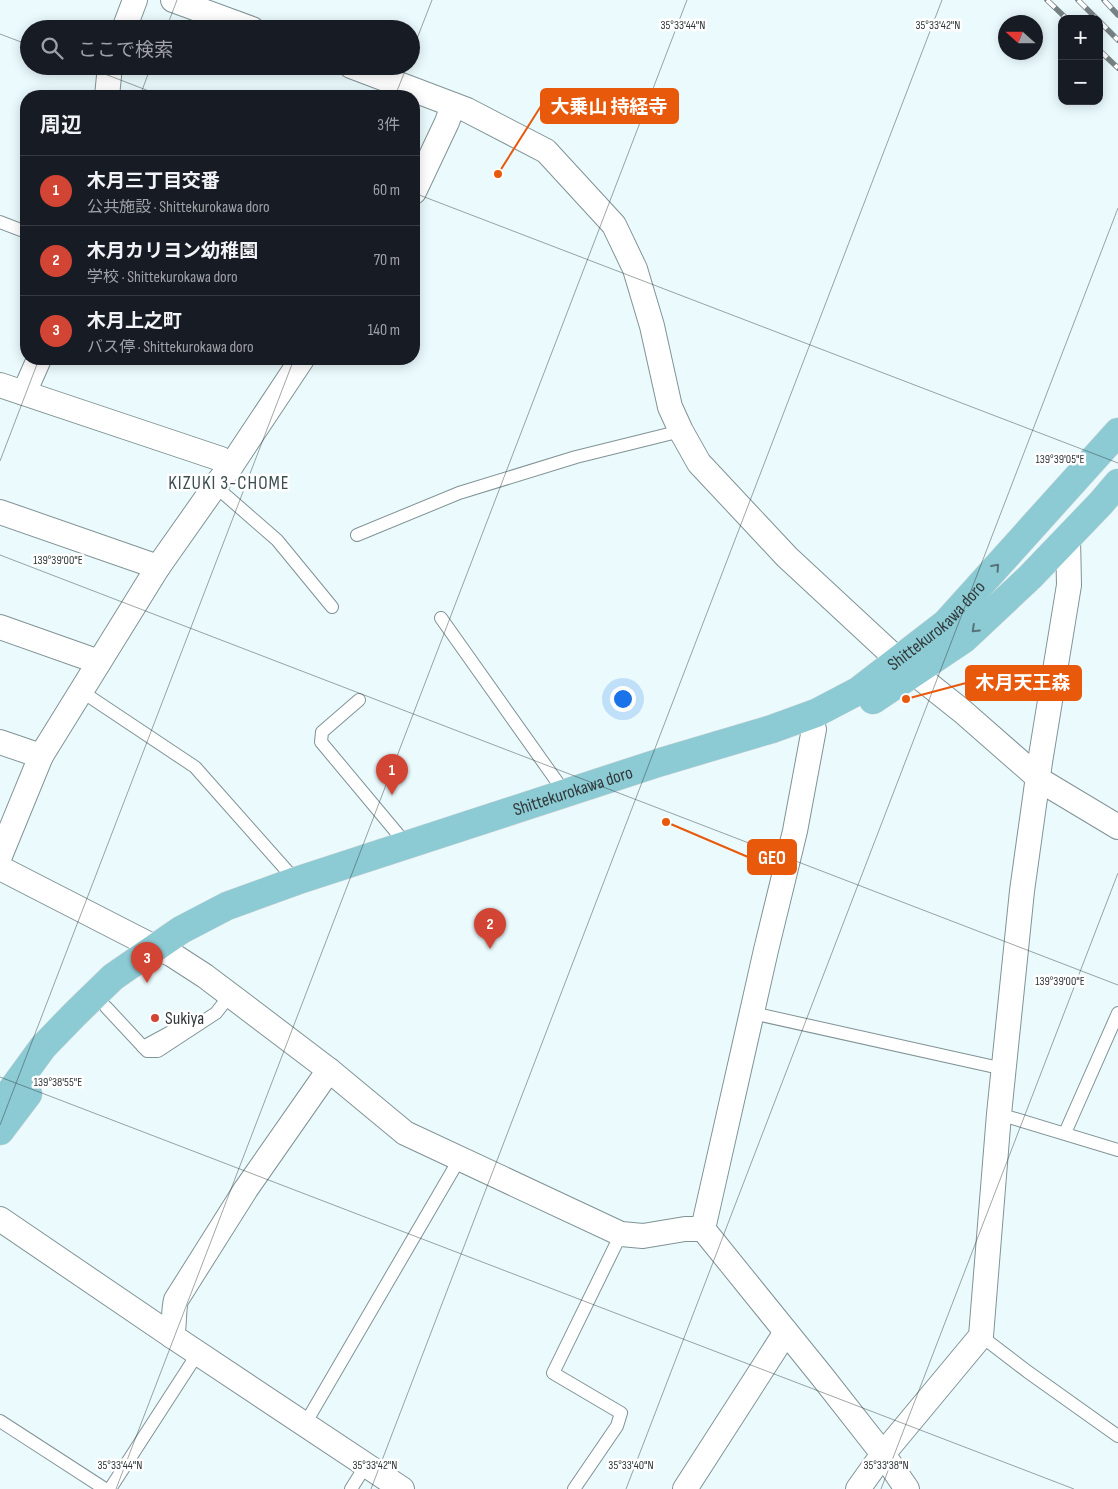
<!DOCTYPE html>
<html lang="ja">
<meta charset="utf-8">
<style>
body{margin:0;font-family:"Sofia Sans Condensed","Noto Sans JP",sans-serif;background:#20242c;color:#f1f3f6}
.controls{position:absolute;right:15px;top:15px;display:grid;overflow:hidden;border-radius:10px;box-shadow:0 2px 12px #0003}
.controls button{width:45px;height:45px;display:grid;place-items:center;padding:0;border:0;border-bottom:1px solid #363941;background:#171b24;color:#f1f3f6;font:25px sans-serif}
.compass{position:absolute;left:998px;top:15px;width:45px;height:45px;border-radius:50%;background:#171b24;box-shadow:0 2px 12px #0003;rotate:291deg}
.you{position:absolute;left:622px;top:698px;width:18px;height:18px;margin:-12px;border:4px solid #fff;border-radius:50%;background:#1a73e8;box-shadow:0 0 0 8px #1a73e833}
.badge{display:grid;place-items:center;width:32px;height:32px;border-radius:50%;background:#d24534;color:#fff;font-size:16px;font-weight:700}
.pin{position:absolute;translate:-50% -41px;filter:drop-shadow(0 1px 2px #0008)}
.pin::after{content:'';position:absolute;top:26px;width:18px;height:15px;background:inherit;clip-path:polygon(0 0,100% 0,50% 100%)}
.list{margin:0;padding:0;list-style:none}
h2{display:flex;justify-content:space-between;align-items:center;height:65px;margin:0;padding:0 20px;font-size:21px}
h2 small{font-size:16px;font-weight:400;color:#9ea1a6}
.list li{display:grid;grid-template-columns:32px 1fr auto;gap:15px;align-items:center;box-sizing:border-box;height:70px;padding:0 20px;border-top:1px solid #363941}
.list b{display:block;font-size:19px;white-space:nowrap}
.list p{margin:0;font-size:16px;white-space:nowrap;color:#9ea1a6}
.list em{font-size:16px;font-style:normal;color:#9ea1a6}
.icon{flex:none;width:28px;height:28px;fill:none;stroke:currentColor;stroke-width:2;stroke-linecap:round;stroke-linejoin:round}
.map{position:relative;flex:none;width:1118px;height:1489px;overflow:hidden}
.search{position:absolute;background:#171b24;box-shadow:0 2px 12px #0003;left:20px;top:20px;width:400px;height:55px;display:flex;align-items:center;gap:12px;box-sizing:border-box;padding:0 18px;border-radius:28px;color:#9ea1a6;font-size:19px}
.panel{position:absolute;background:#171b24;box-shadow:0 2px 12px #0003;left:20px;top:90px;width:400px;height:275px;border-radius:20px}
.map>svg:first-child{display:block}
</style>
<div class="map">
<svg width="1118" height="1489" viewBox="0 0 1118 1489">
<rect width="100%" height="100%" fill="#eafafd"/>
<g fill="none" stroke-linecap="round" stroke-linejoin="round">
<defs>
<g id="lane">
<path d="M0,222l26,10"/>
<path d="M215,486l62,54 55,67"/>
<path d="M357,535l102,-42 117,-36 105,-26"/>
<path d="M441,618l124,175"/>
<path d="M81,691l114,76 101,114"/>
<path d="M359,700l-37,32 -1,10 86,103"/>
<path d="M106,1007l41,44h11l58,-38 14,-18"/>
<path d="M752,1013l252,56"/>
<path d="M143,1047l46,-25"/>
<path d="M999,1114l119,36"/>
<path d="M1065,1133l53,-120"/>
<path d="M981,1336l47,36 90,64"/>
<path d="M0,1421l105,68"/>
<path d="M305,1424l155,-266"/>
<path d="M110,1489l88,-136"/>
<path d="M351,1489l15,-24"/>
<path d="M574,1489l43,-63 4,-13 -68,-40 68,-139"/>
</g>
<g id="street">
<path d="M173,0l79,29"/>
<path d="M124,29l11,-29"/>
<path d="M351,66l116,44 79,41 68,74 21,44 17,57 18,81 11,24 18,32 88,94 111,103 64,51 81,71 75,45"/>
<path d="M107,96l3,-30"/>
<path d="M414,192l33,-70 6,-17"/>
<path d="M0,385l221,74 10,7"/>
<path d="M24,393l15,-34"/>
<path d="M0,512l158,55"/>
<path d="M0,627l99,35"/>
<path d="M0,742l41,14"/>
<path d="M0,856l41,-100 117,-189 57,-81 16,-20 71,-107"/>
<path d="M0,868l156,80 15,6 34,22 124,94 76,63 216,101 22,2 42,-7h18l63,-279 29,-119 19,-102"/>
<path d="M0,1219l172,117 230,153"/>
<path d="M703,1229l118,146 62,79 24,35"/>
<path d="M172,1336c3,-12 1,-24 4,-36l70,-111 83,-119"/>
<path d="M685,1489l101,-157"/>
<path d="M858,1489l25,-35 98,-118 18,-222 23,-223 18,-129 29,-177 -1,-47"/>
</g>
<g id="primary">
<path d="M873,700l91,-61 66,-62 71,-74 17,-20"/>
<path id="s1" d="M0,1106l43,-59 32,-33 38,-37 68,-47 46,-24 69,-25 365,-119 111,-33 44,-16 42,-22 88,-68 172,-191"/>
<path d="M0,1131l28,-37"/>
</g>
</defs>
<!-- lane casing -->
<use href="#lane" stroke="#809396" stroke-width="14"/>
<!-- street casing -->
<use href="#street" stroke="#809396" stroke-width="26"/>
<!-- primary casing -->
<use href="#primary" stroke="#d6d7d8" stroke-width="29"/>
<!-- lane -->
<use href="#lane" stroke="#fff" stroke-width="12"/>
<!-- street -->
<use href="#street" stroke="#fff" stroke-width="24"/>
<!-- primary -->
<use href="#primary" stroke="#8ccad4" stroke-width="28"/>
<defs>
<g id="rail">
<path d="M1047,0l20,19"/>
<path d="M1078,0l19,19"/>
<path d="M1104,0l14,15"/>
<path d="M1099,21l19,19"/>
<path d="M1099,50l19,18"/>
</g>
</defs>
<!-- rail casing -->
<use href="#rail" stroke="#768183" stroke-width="5.5"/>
<!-- rail -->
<use href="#rail" stroke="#fff" stroke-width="4" stroke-dasharray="11" stroke-linecap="butt"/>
</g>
<!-- one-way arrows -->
<defs><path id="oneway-chevron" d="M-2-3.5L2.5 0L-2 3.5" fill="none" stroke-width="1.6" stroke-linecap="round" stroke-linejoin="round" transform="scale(1.25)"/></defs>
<g stroke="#557378">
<use href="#oneway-chevron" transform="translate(996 567) rotate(-48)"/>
<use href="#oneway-chevron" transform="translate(975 629) rotate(137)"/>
</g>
<!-- ticks -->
<path fill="none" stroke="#31393a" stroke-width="1" stroke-opacity="0.45" d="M166,29l11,-29M0,34l29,11M411,54l21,-54M84,66l78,30M140,96l11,-30M395,96l12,-30M414,193l704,270M0,461l39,-102M0,555l1118,430M0,1077l1074,412M0,1125l294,-766M116,1489l571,-1489M371,1489l571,-1489M626,1489l492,-1281M881,1489l237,-616"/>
<!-- markers -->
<circle fill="#d24534" stroke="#fff" stroke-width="2" cx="155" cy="1018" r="5"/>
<g text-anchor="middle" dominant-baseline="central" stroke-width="5" stroke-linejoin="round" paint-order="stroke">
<!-- street labels -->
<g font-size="18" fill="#31393a" stroke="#fff">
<text stroke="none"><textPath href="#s1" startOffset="1076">Shittekurokawa doro</textPath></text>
<text stroke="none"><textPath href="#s1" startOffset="671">Shittekurokawa doro</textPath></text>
</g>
<!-- poi labels -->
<g font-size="18" fill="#31393a" stroke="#fff" text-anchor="start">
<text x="165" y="1018">Sukiya</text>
</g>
<!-- neighbourhood labels -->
<g font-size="19" letter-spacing="1" fill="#3d4e51" stroke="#fff">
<text x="229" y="483">KIZUKI 3-CHOME</text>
</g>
</g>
<g font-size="12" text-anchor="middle" fill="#31393a" stroke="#fff" stroke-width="5" stroke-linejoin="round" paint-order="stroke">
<text x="683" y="29">35°33'44"N</text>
<text x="938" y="29">35°33'42"N</text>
<text x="1060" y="463">139°39'05"E</text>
<text x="58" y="564">139°39'00"E</text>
<text x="1060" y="985">139°39'00"E</text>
<text x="58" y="1086">139°38'55"E</text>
<text x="120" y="1469">35°33'44"N</text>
<text x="375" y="1469">35°33'42"N</text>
<text x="631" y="1469">35°33'40"N</text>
<text x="886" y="1469">35°33'38"N</text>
</g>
<!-- callouts -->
<path fill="none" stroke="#e8590c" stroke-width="2" d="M498 174L541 106M906 699L966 683M666 822L748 857"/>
<g fill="#e8590c" stroke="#fff" stroke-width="2">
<circle cx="498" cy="174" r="5"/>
<circle cx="906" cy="699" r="5"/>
<circle cx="666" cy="822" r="5"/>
</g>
<g fill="#e8590c" stroke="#e8590c" stroke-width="2">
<rect x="541" y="89" width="137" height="34" rx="5"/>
<rect x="966" y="666" width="115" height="34" rx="5"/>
<rect x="748" y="840" width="48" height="34" rx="5"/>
</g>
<g font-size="19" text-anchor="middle" font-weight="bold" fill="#fff">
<text x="609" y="113">大乗山 持経寺</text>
<text x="1023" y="689">木月天王森</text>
<text x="772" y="864">GEO</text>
</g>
</svg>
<div class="controls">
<button>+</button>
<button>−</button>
</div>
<svg class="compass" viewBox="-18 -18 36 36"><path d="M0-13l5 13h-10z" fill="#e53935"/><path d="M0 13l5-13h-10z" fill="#9ea1a6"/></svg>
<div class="you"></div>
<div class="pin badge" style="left:392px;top:795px">1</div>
<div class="pin badge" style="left:490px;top:949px">2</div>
<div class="pin badge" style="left:147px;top:983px">3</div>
<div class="search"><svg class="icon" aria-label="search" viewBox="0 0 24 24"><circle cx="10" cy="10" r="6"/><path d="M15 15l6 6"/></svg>ここで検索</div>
<section class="panel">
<h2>周辺<small>3件</small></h2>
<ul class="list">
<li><span class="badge">1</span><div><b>木月三丁目交番</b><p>公共施設 · Shittekurokawa doro</p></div><em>60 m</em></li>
<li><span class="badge">2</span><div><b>木月カリヨン幼稚園</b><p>学校 · Shittekurokawa doro</p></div><em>70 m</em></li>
<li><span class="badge">3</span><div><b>木月上之町</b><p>バス停 · Shittekurokawa doro</p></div><em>140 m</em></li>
</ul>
</section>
</div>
